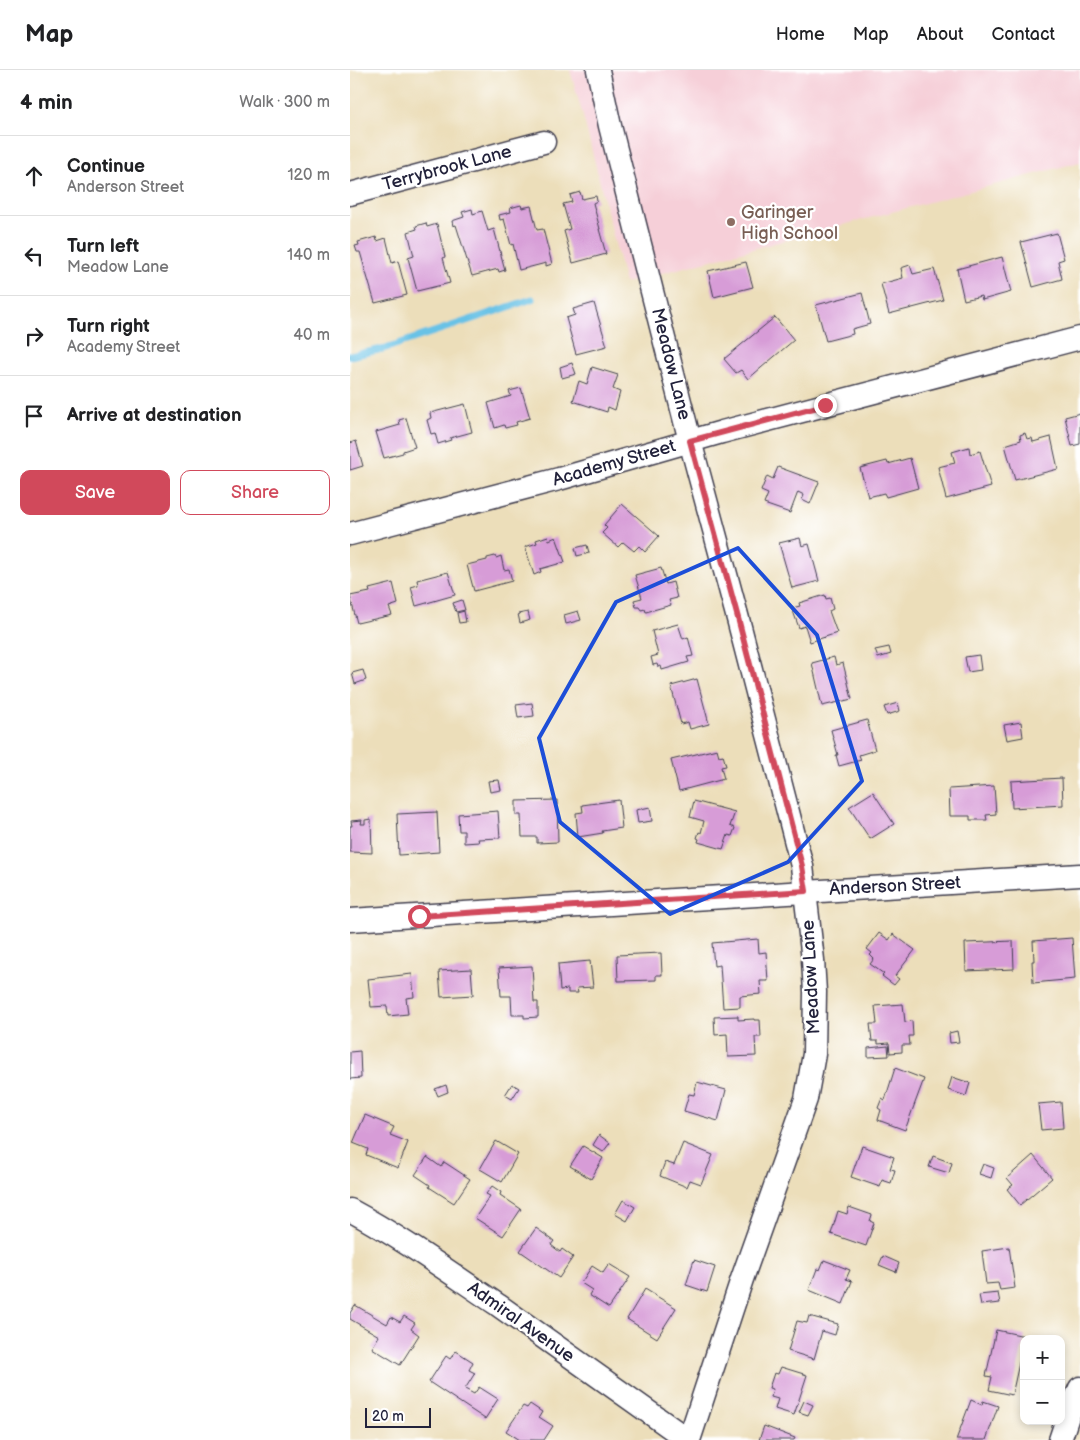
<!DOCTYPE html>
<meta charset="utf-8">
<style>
body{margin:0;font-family:"Balsamiq Sans",sans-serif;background:#f6f6f6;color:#202124}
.controls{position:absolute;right:15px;bottom:15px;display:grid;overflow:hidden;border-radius:10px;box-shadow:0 2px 8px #0003}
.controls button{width:45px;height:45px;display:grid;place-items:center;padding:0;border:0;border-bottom:1px solid #e0e0e0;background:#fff;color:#202124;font:25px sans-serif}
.scale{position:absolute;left:15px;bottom:12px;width:66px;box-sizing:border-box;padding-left:5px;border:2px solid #22223b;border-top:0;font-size:14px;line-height:18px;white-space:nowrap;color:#22223b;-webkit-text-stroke:4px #fff;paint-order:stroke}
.stop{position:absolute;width:15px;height:15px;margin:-11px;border:4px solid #d1495b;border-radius:50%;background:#fff}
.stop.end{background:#d1495b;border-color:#fff;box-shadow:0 1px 5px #0008}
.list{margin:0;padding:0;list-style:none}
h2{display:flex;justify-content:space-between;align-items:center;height:65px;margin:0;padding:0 20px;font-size:21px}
h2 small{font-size:16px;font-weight:400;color:#757577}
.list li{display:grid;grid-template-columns:32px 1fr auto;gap:15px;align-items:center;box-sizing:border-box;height:80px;padding:0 20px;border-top:1px solid #e0e0e0}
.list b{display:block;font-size:19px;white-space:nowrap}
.list p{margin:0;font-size:16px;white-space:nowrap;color:#757577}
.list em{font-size:16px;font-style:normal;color:#757577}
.actions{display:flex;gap:10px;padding:15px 20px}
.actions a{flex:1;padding:11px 0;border:1px solid #d1495b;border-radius:10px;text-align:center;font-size:18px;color:#d1495b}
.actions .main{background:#d1495b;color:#fff}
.icon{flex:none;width:28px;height:28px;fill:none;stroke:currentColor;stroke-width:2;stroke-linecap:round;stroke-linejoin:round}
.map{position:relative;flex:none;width:730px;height:1370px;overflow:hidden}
header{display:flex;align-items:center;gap:30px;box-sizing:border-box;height:70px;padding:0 25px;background:#fff;border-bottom:1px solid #e0e0e0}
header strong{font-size:24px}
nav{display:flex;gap:28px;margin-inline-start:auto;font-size:18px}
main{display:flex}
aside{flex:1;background:#fff}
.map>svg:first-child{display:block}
</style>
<header>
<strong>Map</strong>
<nav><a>Home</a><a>Map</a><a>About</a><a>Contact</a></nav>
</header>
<main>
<aside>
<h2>4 min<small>Walk · 300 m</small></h2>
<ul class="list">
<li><svg class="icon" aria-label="ahead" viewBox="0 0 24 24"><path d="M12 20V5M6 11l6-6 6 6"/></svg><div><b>Continue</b><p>Anderson Street</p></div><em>120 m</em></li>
<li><svg class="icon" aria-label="left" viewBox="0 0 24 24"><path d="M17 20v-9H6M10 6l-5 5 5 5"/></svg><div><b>Turn left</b><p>Meadow Lane</p></div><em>140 m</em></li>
<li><svg class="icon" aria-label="right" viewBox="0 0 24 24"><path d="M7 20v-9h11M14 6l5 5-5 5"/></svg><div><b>Turn right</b><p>Academy Street</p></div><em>40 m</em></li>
<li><svg class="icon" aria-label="arrive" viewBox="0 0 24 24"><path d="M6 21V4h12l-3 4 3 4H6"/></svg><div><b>Arrive at destination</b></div></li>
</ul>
<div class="actions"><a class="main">Save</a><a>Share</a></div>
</aside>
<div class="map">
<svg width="730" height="1370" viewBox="0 0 730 1370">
<rect width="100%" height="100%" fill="#fff"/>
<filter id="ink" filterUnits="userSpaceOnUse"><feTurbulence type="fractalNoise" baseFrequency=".02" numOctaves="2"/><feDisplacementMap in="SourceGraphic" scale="10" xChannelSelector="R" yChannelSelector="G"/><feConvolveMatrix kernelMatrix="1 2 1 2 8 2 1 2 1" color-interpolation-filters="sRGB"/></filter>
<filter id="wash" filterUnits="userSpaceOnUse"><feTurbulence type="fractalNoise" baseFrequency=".0096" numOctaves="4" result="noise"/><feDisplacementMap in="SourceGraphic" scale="20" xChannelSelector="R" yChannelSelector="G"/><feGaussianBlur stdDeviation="1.12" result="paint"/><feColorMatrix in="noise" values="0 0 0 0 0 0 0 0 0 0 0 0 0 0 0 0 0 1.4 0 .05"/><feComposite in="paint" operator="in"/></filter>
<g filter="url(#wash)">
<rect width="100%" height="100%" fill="#ecdeba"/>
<!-- built -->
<path fill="#f6cfd8" d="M220,0h510v92l-455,121 -40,-160z"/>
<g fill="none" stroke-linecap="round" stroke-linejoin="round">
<!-- stream -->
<path stroke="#69c2e6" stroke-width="7" d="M0,286l33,-7 149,-50"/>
</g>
<g id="blocks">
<!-- building -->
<g fill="#d79cd7">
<path d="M230,122l2,7 14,-3 1,5 -4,2 7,26h-1l7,25 -33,9 -9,-32 6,-2 -7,-25 9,-2 -2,-7z"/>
<path d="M171,135l1,3 9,-2 6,24 6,-1 9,35 -6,2v-3l-27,7 -6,-26 -2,1 -7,-26 -4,1 -1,-5 12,-3 -1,-4z"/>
<path d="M122,139l1,5 9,-3 6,20 6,-2 11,41 -6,2 -1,-3 -26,7 -16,-51 -3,1 -1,-5 12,-4 -2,-5z"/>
<path d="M76,153l1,4 10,-3 8,33 -2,1 7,25 -33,8 -9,-33 6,-2 -6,-24 9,-3 -1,-3z"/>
<path d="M707,163l7,26 -6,2 4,18 -29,8 -12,-45z"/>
<path d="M26,167l1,4 9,-3 6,25 6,-2 9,34 -32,8 -15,-51h-3l-2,-6 4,-1 -1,-3z"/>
<path d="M652,187l9,35 -29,8 -1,-4 -17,4 -7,-31z"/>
<path d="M396,192l7,25 -39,10 -6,-26z"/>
<path d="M560,195l3,9 21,-5 9,31 -54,14 -8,-30 22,-6 -2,-10z"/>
<path d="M512,223l8,31 -18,5 1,5 -27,7 -10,-36z"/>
<path d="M244,233l13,43 -31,8 -10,-36 9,-3 -2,-6z"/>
<path d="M425,247l19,23 -46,39 -7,-9 -5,3 -12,-14z"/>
<path d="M222,293l4,11 -14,4 -2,-11z"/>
<path d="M242,297l26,8 -5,14 7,3 -5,18 -7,-3 -1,5 -34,-11 6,-20 8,3z"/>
<path d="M171,318l9,30 -14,4 1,3 -12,3 -1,-3 -9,3 -7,-25 23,-7 -2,-5z"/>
<path d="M115,334l7,28 -22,6 1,2 -13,4 -3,-11 -4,1 -4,-14 4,-2 -1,-5z"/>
<path d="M730,343v31l-8,2 -7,-29z"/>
<path d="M56,348l9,29 -12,4v2l-19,5 -8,-26 24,-7 -1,-5z"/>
<path d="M675,363l2,6 5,-1 1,4 18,-5 7,32 -43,11 -10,-35 16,-5 -1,-5z"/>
<path d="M6,371l7,25 -13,4v-27z"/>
<path d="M619,377l1,7 10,-3 11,36 -45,12 -8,-32 17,-4 -3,-11z"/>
<path d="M560,388l8,30 -32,9 -2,-4 -16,4 -8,-29 27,-7 1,3z"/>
<path d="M428,397l41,15 -9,22 -8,-4 2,-5 -6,-3 -8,21 -26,-9 4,-10 -7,-3 6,-15 6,3z"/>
<path d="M272,434l37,32 -14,16 -6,-6 -5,5 -11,-9 -5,5 -16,-14 5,-5 -3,-3z"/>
<path d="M198,466l1,4 7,-3 9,25 -25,7 1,3 -7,3 -9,-28 12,-4 -1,-3z"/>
<path d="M450,468l2,8 7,-2 10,37 -27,7 -13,-45z"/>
<path d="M237,475l2,8 -12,3 -2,-8z"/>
<path d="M145,486l1,2 5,-2 3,14 5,-1 3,12 -38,10 -7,-26 20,-5v-2z"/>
<path d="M311,498l5,16 7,-2 4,16 -8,2 2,5 -25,7 -1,-3 -4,1 -2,-3h-3l-2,-7 8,-2 -7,-23z"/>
<path d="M98,502l7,23 -39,11 -5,-19 7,-2 -1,-5z"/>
<path d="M43,513l5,21 -9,3 3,8 -35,8 -7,-27 20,-4 -1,-3z"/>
<path d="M475,525l1,4 4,-1 3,11 -4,2 8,22 -27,9 -5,-16 -6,2 -7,-20 8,-2 -1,-3z"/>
<path d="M112,530l3,10 -9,2 -3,-9z"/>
<path d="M114,541l2,11 -7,1 -2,-10z"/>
<path d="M228,541l3,9 -15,4 -2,-9z"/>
<path d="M178,542l2,8 -10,3 -2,-9z"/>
<path d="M328,554l5,15 5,-2 5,19 -6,1 2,5 -27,8 -1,-4 -3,1 -1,-3 -4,1 -2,-8 7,-2 -6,-24z"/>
<path d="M539,577l2,7 -13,4 -3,-8z"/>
<path d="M629,585l2,15 -13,2 -3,-15z"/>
<path d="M484,587l2,8 7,-2 9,36 -30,7 -10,-43z"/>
<path d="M13,600l3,10 -11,4 -3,-11z"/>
<path d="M347,609l12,45 -19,5 -2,-7 -7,2 -10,-38z"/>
<path d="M182,633l2,13 -16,2 -2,-13z"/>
<path d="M548,633l2,8 -13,4 -3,-8z"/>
<path d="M517,650l8,30 -16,5 2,5 -22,6 -3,-11h2l-7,-25z"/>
<path d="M671,652l2,15 -16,3 -3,-15z"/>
<path d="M367,679l2,7 4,-1 3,11 -5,1 3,12 -45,12 -8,-31z"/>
<path d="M712,708l1,27 -51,3 -1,-27z"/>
<path d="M149,710l2,10 -11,2 -2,-11z"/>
<path d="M644,716l2,28 -10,1 1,5h-17v-4h-20l-1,-27z"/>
<path d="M523,722l21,32 -24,15 -21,-32z"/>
<path d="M207,730l1,42 -21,1v-6h-15l-1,-22h-5v-14z"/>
<path d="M269,730l3,28 -20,3 1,2 -25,4 -2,-24 7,-1 -1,-7z"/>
<path d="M344,731l41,11 -5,14 5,2 -3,8 -4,-1 -5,14 -25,-7 1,-3 -2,-1 2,-6 2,1 3,-12 -14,-4z"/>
<path d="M300,737l2,14 -14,2 -2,-13z"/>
<path d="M148,741l2,27 -22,1 1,3 -15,1v-12h-5l-1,-17z"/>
<path d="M87,742l2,40 -40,3 -2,-41z"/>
<path d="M21,749l1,34 -22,-1v-26h2l-1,-5 11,-1 -1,4h4v-4z"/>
<path d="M529,863l10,7 4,-6 22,16 -20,26 4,3 -5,6 -12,-9 2,-2 -14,-10 4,-5 -4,-4 2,-2 -5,-4z"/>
<path d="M722,868l3,41 -42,4 -1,-22h2l-1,-20z"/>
<path d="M408,869l1,14 7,-1 2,29h-8l1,13 -21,2v11l-17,1 -3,-43 -6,1 -2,-23z"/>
<path d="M663,871l1,28 -48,2 -1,-28z"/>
<path d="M311,883l1,22h-6v5l-38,1 -1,-26z"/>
<path d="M240,891l3,26 -16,1 1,5h-10v-4l-8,1 -2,-26z"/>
<path d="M182,896l2,36h4v15l-14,1v-3h-12l-1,-19h-10l-2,-28z"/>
<path d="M121,899l2,26 -32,2 -2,-26z"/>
<path d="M62,904l2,23 -8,1 2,16 -20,2 -1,-10 -16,1 -3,-28z"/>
<path d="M553,934l2,18 7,-1 1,15h-4l1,9h-8v7l-12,1 -1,-10 -11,1v-3h-6l-2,-17h7l-2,-18z"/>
<path d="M388,946v4l16,-1v1h6l1,17h-6l1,19 -28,1 -1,-23 -12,1 -1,-18z"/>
<path d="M607,961l2,11 -9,1 -1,-10z"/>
<path d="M538,976l1,10 -21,1v-9z"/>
<path d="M10,981l1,27 -11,1v-27z"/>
<path d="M545,998l29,11 -19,51 -27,-10 3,-10 -3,-2 4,-10 3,2z"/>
<path d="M602,1007l18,6 -4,13 -18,-6z"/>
<path d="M347,1012l29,8 -8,31 -34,-10 5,-17 5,1z"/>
<path d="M162,1014l7,4 -7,11 -7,-4z"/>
<path d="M96,1015l2,7 -10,4 -3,-7z"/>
<path d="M711,1032l2,26 -22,2 -3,-26z"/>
<path d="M15,1045l29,12 -4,8 18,7 -10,26 -32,-13 2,-6 -15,-6z"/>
<path d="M249,1065l11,8 -7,9 -10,-7z"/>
<path d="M146,1071l22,13 -16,28 -22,-13z"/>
<path d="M333,1073l30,12 -12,29 -11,-4 -3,7 -27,-11 5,-14 9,3z"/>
<path d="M233,1076l20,12 -12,21 -21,-13z"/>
<path d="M512,1076l32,11 -4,12 5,1 -4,13 -9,-3 -2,7 -29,-10z"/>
<path d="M683,1085l19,23 -32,27 -13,-16 6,-4 -6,-7z"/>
<path d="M583,1086l19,7 -3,10 -20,-6z"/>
<path d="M77,1087l14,10 3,-5 26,17 -16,24 -25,-16 1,-2 -15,-10z"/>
<path d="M633,1094l11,4 -3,10 -12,-4z"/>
<path d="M142,1116l9,6 -1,3 21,14 -18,27 -28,-18 15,-22 -4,-2z"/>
<path d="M273,1130l12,7 -8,14 -12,-7z"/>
<path d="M499,1137l23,8 -2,6 4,2 -8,23 -35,-12 7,-23 9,3z"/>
<path d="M186,1158l18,13 -3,4 9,7 2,-3 11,8 -14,21 -39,-27z"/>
<path d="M659,1177l6,41 -15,2 -2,-7 -12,1 -4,-33z"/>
<path d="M533,1186l16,7 -3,9 -17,-7z"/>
<path d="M344,1190l21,7 -8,25 -21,-7z"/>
<path d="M474,1190l26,10 -4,9 6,2 -9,23 -34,-14 8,-21 3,1z"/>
<path d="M259,1194l21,13 -21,31 -20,-13 3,-5 -11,-7 11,-17 11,7z"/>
<path d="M295,1219l31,19 -19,30 -30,-19z"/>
<path d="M648,1223l2,10 -19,2 -2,-10z"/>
<path d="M5,1235l32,19 4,-7 9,5 4,-6 11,7 -4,6 8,6 -19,30 -28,-17 7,-12 -29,-17v-6z"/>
<path d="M459,1246l29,8 -3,11 -13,-4 -8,28 -26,-8 9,-30 10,2z"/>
<path d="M646,1260l29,6 -13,59 -23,-5 3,-13 -6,-1z"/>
<path d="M106,1281l17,11 -4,8 6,3 -10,16 9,5 5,-7 19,12 -13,20 -56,-37 17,-26 4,3z"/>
<path d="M431,1297l26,8 -13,40 -19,-6 3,-10 -7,-2 2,-8 -4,-1 5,-15 4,1z"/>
<path d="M621,1330l11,5 1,-4 15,5 -12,34h-30z"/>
<path d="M454,1331l9,4 -5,10 -9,-3z"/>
<path d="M180,1334l12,8 -3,5 14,9 -9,14h-24l-14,-9 17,-25 4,2z"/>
<path d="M414,1356l31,12 -1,2h-35z"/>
</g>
</g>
</g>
<g filter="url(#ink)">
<use href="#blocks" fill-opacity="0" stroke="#403e4e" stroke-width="1"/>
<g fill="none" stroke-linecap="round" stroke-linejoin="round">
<defs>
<g id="street">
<path d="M248,0l12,56 80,315 48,178 64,247 11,94 2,32 -1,62 -8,45 -64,180 -53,161"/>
<path d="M0,124l194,-52"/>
<path d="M0,464l209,-55 163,-47 358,-94"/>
<path d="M0,850l730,-45"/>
<path d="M0,1140c52,28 99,62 148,95 63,45 126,90 190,135"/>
<path d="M710,1370l8,-24 12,-28"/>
</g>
</defs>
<!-- street casing -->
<use href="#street" stroke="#403e4e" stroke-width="25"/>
<!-- street -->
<use href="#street" stroke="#fff" stroke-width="22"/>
</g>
</g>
<g fill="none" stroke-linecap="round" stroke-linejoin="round" filter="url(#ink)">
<!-- route -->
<path stroke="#d1495b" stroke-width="6" d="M69,846l387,-25 -4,-25 -64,-248 -48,-177 135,-36"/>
</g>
<!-- marked area -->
<path fill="none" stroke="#1d4ed8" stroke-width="4" stroke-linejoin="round" d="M388,478l79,87 45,146 -74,81 -118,52 -110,-92 -21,-84 77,-136z"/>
<!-- markers -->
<circle fill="#8d6e63" stroke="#fff" stroke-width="2" cx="381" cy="152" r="5"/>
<g text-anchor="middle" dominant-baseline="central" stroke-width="4.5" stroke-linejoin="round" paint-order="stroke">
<!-- street labels -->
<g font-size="18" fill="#22223b" stroke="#fff">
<text transform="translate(97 98) rotate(-15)">Terrybrook Lane</text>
<text transform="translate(321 294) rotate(76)">Meadow Lane</text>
<text transform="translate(264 393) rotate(-16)">Academy Street</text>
<text transform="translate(545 816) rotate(-3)">Anderson Street</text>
<text transform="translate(461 907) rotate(-93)">Meadow Lane</text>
<text transform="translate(171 1252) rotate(35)">Admiral Avenue</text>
</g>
<!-- education labels -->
<g font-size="18" fill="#785e54" stroke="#fff" text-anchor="start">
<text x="391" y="142">Garinger<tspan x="391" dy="21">High School</tspan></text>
</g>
</g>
</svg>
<div class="controls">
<button>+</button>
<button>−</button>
</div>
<div class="scale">20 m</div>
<div class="stop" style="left:69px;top:846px"></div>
<div class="stop end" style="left:475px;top:335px"></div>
</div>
</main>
